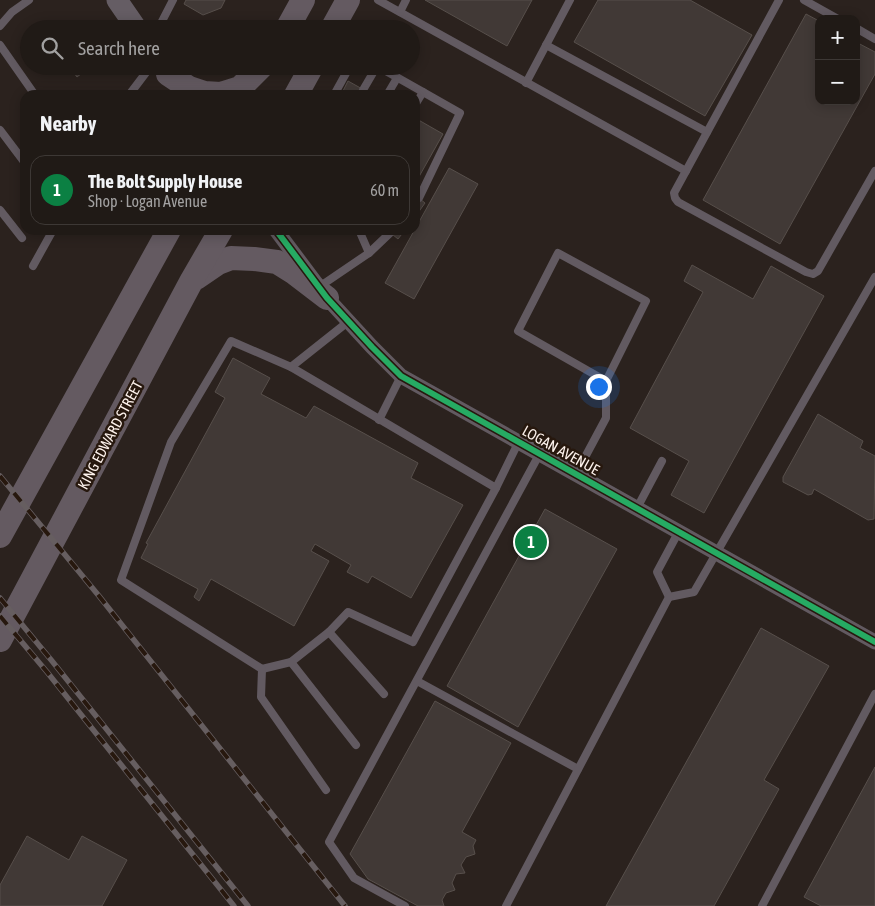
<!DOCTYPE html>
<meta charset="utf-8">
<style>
body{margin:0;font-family:"Asap Condensed",sans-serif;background:#2d2723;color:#f1f3f6}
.controls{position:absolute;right:15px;top:15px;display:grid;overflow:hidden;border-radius:10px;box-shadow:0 2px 12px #0003}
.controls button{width:45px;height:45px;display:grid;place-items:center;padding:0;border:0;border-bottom:1px solid #3d3835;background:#201a16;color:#f1f3f6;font:25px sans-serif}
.you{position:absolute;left:598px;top:386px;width:18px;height:18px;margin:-12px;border:4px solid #fff;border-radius:50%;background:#1a73e8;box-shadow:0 0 0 8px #1a73e833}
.badge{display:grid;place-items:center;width:32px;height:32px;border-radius:50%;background:#0b8043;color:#fff;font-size:16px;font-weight:700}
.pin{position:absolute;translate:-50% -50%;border:2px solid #fff;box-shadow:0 1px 5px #0006}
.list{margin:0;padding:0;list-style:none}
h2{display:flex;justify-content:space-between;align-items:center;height:65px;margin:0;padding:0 20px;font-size:21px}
h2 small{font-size:16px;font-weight:400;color:#a2a1a1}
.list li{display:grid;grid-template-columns:32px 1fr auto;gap:15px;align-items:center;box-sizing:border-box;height:70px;margin:0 10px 10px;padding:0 10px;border:1px solid #3d3835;border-radius:15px}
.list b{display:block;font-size:19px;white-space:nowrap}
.list p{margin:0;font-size:16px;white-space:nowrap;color:#a2a1a1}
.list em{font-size:16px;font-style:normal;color:#a2a1a1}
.icon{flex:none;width:28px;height:28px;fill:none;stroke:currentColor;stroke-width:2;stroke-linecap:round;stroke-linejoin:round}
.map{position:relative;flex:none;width:875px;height:906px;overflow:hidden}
.search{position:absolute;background:#201a16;box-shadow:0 2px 12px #0003;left:20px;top:20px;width:400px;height:55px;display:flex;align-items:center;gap:12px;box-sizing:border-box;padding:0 18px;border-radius:28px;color:#a2a1a1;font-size:19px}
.panel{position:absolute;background:#201a16;box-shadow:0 2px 12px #0003;left:20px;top:90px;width:400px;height:145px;border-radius:15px}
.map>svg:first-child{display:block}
</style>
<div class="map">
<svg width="875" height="906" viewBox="0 0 875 906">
<rect width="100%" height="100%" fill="#2b221e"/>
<!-- building -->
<g fill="#413936" stroke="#574f4b">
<path d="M186,0h39l-4,8 -18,7 -19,-11z"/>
<path d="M425,0h107l-25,46z"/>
<path d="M598,0h92l62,35 -47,81 -131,-74z"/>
<path d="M806,14l13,7v80h37v-59l19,10v22l-95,170 -77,-44z"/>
<path d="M69,66h22l-14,11z"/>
<path d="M348,81l25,14h-32z"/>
<path d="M415,118l28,16 -27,48 -1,-1z"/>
<path d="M449,168l29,16 -64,115 -29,-16z"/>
<path d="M415,195l10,8 -10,14z"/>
<path d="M387,230h18l-7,9z"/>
<path d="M692,265l61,34 18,-33 53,30 -120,217 -33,-18 18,-34 -59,-33 73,-136 -19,-11z"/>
<path d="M233,358l37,20 -9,16 45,24 8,-12 104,57 -7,15 52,27 -52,93 -39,-22 -4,7 -21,-11 4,-7 -36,-21 -4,7 18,10 -35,65 -83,-47 -12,22 -5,-4 4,-8 -57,-31 7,-14 -2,-1 79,-145 -10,-6z"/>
<path d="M818,414l45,27 -3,7 15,8 -1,63 -6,1 -54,-31 -2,5 -4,1 -25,-13v-5z"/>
<path d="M545,509l72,40 -99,178 -71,-41z"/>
<path d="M761,628l68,38 -65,114 15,9 -65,117h-108z"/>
<path d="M435,701l76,42 -49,89 14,8 -3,6 2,8 -9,3 -5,8 4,8 -9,1 -4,9 3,7 -9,3 -4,7 2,6h-26l-50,-27 -18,-25z"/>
<path d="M875,767v139h-54l-17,-9z"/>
<path d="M27,836l42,24 13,-24 45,24 -25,46h-102v-21z"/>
</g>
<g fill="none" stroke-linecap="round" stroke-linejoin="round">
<!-- lane -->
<g stroke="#625a61" stroke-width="8">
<path d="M378,0l308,171"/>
<path d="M779,0l-105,193 1,5 3,4 128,70 7,2 5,-3 57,-100"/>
<path d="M804,0l34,19"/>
<path d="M400,12l6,-12"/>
<path d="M0,26l12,-14 17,-12"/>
<path d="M856,28l19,11"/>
<path d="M158,29l15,-29"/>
<path d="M0,45l35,50"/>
<path d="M546,45l161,87"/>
<path d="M377,66l46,26 -8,13"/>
<path d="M526,83l44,-83"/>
<path d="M363,90l14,-24"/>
<path d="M129,95l22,-29"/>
<path d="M334,95l16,-29"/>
<path d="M387,95l10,-17"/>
<path d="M0,130l25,33"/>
<path d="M419,198l41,-85 -37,-21"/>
<path d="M0,210l22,28"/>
<path d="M369,253l21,-20"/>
<path d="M33,266l20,-36"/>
<path d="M319,287l50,-34 -10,-23"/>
<path d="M291,367l58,-46"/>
<path d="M379,420l22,-44"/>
<path d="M576,474l30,-56v-37l-88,-50 40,-78 88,48 -40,80"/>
<path d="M637,508l25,-47"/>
<path d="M669,597l25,-5 181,-315"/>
<path d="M669,597l-12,-25 22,-41"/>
<path d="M329,632l19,-20 65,30 83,-154"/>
<path d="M291,662l38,-30 55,62"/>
<path d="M262,669l29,-7 65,83"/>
<path d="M417,681l161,88"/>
<path d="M326,790l-65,-93 1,-28 -141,-89 50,-138 60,-101 60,26 205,121 23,-47"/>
<path d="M405,906l-51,-28 -25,-36 211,-389"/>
<path d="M506,906l163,-309"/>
<path d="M762,906l113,-212"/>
</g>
<!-- street -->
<path stroke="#625a61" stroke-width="15" d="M276,230l51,68 45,49 29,29 474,266"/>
<!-- secondary -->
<path stroke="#655d64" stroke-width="21" d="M117,0l20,29"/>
<!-- primary -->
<g stroke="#645a61" stroke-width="24">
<path d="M287,29l16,-29"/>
<path d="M332,29l16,-29"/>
<path d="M168,74l21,14 15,5 17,1 19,-6 22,-22"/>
<path d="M296,95l16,-29"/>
<path d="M196,278l22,-15 13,-5 23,1 23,3 16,10 34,26"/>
<path d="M0,536l169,-306"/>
<path d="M0,640l192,-360 29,-50"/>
</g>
<defs>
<g id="rail">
<path d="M0,476l99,120 246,310"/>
<path d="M0,598l52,63 196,245"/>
<path d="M0,616l47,56 187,234"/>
</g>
</defs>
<!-- rail casing -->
<use href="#rail" stroke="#665e60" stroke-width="5.5"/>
<!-- rail -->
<use href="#rail" stroke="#27180e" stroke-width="4" stroke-dasharray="11" stroke-linecap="butt"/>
<defs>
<path id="cycleway" d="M276,230l51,68 45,49 29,29 474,266"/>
</defs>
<!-- cycleway casing -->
<use href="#cycleway" stroke="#27180e" stroke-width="9"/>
<!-- cycleway -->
<use href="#cycleway" stroke="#26ab63" stroke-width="6"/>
</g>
<g text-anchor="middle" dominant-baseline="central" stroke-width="5" stroke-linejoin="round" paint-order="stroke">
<!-- street labels -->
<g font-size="15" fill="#fdf2ec" stroke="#27180e">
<text transform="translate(110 435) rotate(-62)">KING EDWARD STREET</text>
<text transform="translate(561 450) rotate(29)">LOGAN AVENUE</text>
</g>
</g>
</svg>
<div class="controls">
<button>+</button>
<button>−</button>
</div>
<div class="you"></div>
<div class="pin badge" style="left:531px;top:542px">1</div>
<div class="search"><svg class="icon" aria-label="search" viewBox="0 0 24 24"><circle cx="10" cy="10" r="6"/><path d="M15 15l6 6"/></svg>Search here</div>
<section class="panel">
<h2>Nearby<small></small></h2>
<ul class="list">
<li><span class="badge">1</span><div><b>The Bolt Supply House</b><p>Shop · Logan Avenue</p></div><em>60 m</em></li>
</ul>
</section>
</div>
